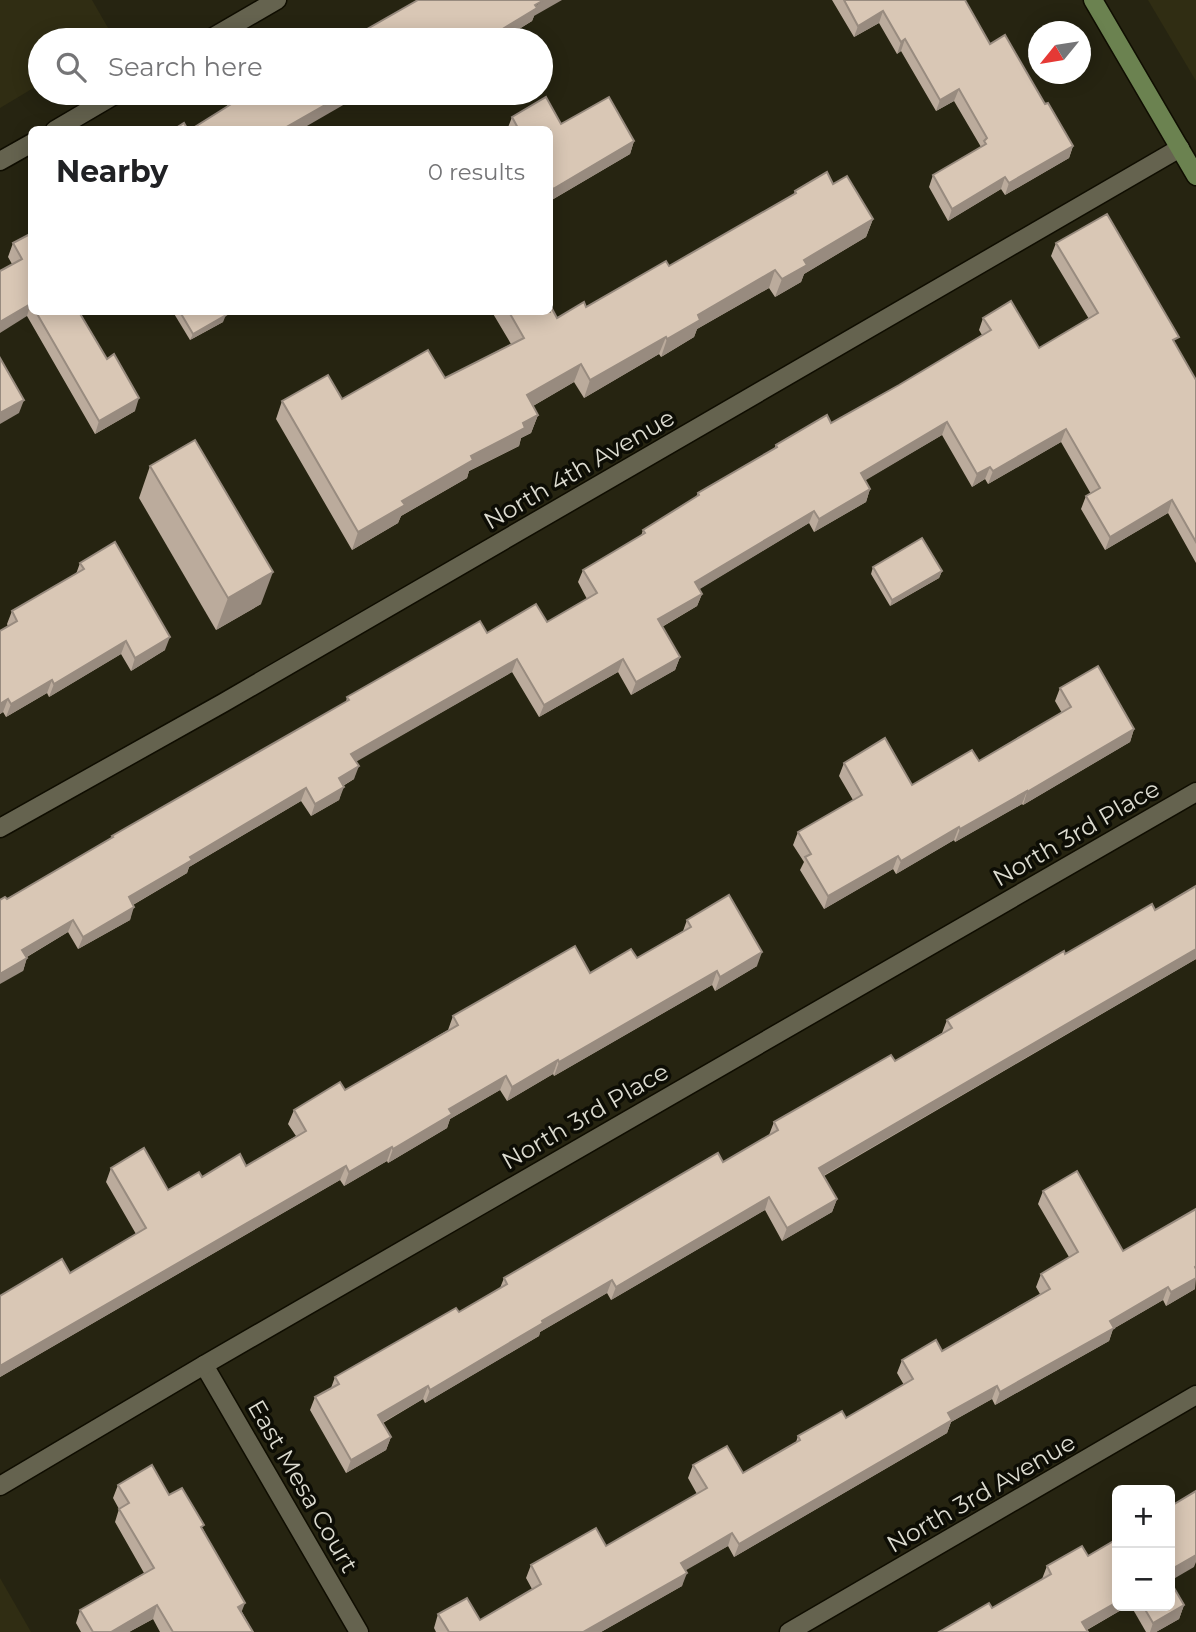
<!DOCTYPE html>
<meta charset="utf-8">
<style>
body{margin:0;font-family:Montserrat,sans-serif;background:#f6f6f6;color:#202124}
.controls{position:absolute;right:21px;bottom:21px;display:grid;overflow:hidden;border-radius:10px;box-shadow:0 4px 18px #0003}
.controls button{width:63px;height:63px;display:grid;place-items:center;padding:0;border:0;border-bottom:2px solid #e0e0e0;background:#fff;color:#202124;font:35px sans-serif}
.compass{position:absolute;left:1028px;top:21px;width:63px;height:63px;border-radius:50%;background:#fff;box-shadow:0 4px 18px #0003;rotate:240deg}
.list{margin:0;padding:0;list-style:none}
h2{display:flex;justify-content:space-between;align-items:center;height:91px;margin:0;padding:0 28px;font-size:30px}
h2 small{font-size:23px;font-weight:400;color:#757577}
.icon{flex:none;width:38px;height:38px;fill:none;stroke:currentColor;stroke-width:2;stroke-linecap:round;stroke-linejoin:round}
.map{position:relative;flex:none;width:1196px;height:1632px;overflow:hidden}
.search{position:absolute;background:#fff;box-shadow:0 4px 18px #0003;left:28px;top:28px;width:525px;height:77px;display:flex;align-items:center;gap:18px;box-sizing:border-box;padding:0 24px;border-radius:38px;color:#757577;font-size:26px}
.panel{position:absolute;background:#fff;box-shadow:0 4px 18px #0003;left:28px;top:126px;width:525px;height:189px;border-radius:10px}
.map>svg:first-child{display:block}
</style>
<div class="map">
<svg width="1196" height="1632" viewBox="0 0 1196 1632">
<rect width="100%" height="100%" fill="#262411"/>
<!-- built -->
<g fill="#302d13">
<path d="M0,0h92l23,40h-75v44l-40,24z"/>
<path d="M1148,0h48v81z"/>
<path d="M0,1578l31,54h-31z"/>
</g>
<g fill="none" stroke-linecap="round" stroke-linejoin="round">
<defs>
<g id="street">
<path d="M208,40l69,-40"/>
<path d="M55,130l63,-37"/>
<path d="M0,161l32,-18"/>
<path d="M0,828l223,-125 957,-555"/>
<path d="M204,1365l155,267"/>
<path d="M0,1486l204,-121 992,-573"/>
<path d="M789,1632l407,-237"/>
</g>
<path id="secondary" d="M1093,0l103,176"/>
</defs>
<!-- street casing -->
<use href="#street" stroke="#0f0d00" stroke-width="21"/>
<!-- secondary casing -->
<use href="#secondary" stroke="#0f0d00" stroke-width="21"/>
<!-- street -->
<use href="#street" stroke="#65634f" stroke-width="18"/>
<!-- secondary -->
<use href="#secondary" stroke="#6b8250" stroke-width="18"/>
</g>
<!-- wall -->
<g fill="#bbab9c">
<path d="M832,0h133l25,44 55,60 28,42 -4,12 -64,37 -4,-6 -53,32 -19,-34 4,-12 48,-28 -27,-46 -18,10 -35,-60 -4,3 -18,-31 -25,14z"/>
<path d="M534,16l-2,5 -31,19h-153z"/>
<path d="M232,94l68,36 -73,-23z"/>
<path d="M512,117l49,7 73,17 -4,13 -80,47v-71h-43z"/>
<path d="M833,184l40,35 -7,18 -62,37 -3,8 -26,15 -6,-9 -72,41 -3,8 -33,20 -2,-3 -75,44 -10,-16 -41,24 5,9 -7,18 -10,5 -2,8 -50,25 -2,7 -66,38 -3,7 -46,27 -76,-131 6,-18 60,-2 103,-21 66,-34 -19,-32h58l7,6 29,-11 83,-41 125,-72 1,-3z"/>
<path d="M32,233v79h47l56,99 -40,23 -68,-118 -15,-52 -4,-7 5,-14z"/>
<path d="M1056,243l120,102 20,35v183l-28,-50 -63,37 -24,-41 5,-13 5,-2 -30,-52 -73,42 -3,-5 -13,8 -30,-52 -77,45 5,9 -4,13 -52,30 -5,-9 -110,66 3,5 -5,12 -35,21 18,30 -5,13 -44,25 -13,-23 -79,45 -27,-45 -156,89 -2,18 -11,7 -4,14 -28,16 -10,-15 -112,66 -2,6 -54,32 -3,15 -52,29 -10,-17 -41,25 -4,14 -16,-72 104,-61 1,-2 234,-134 1,-5 140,-64 60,-11 40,-23 -9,-17 5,-12 58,-34 2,-6 53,-33 2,-4 76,-44 2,-4 55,-22 68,-38 83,-50 -3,-5 4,-12 56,30 50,-29 -38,-63z"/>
<path d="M173,312h51l-1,10 -33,18z"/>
<path d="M150,466l111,138 -45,26 -77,-132z"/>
<path d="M80,563l85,87 -34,21 -10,-17 -72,43 -2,-4 -41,24 -3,-5 -3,2v-83l8,-4 -1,-3 5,-13 64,-37z"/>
<path d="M873,567l69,4 -3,7 -49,28 -19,-32z"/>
<path d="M1060,688l74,41 -4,13 -107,63 -1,-1 -67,38 -1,-2 -58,34 -3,-5 -69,40 -24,-39 4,-8 -11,-17 5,-13 55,-32 -14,-24 5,-13 68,22 67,-24 83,-48 -7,-12z"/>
<path d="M1155,910l41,49 -372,217 13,23 -5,13 -50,29 -17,-31 -154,90 -4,-7 -67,39 -1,4 -114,67 -2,-4 -40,24 8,14 -5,13 -40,23 -36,-63 5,-13 16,-9 4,-11 124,-65 41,-24 4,-10 219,-116 46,-27 5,-13 121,-61 47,-28 5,-13 118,-66z"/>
<path d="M687,920l70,46 -42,25 -3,-6 -158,91 -1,-2 -46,27 -7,-11 -50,29 -3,9 -59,35 -1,-2 -43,25 -4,-6 -340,197v-81l70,-23 66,-39 -30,-52 5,-14 57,22 34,-13 44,-11 50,-30 -8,-12 6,-14 51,-20 103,-60 5,-14 184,-58 46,-27z"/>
<path d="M1043,1191l80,60 72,38 -29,17 -3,-6 -50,29 -4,12 -114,64 -3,-6 -41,23 -4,11 -213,124 -6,-11 -43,24 -3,16 -81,46h-165l-2,-4 4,-14 42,6 52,-31 -6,-11 5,-13 75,-19 91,-52 -9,-16 5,-13 50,8 53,-31 2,-6 48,-18 58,-33 -7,-12 5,-13 40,-9 98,-57 -4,-7 5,-13 28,-17 -31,-53z"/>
<path d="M118,1485l51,10 34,34 39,83 11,20h-93l-7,-13 -24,13h-48l-5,-9 4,-13 64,-37 -29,-51 4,-13 -6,-11z"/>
<path d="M1047,1566l70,40h11l-41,24 -95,-22 50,-29z"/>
<path d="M1184,1605l-5,14 -23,13h-10l-15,-26z"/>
</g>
<!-- shaded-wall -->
<g fill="#988b7f">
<path d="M544,0h18l-28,16 -2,5 -31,19h-14l1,-2z"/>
<path d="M883,11l-4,12 -25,14 4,-11z"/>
<path d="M484,30l-4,10h-13z"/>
<path d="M905,39l-4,12 -4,3 4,-12z"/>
<path d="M959,89l-5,12 -18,10 4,-11z"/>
<path d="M346,93h18l-64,37h-16l1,-2z"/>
<path d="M634,141l-4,13 -80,47 3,-12z"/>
<path d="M1073,146l-4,12 -64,37 4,-12z"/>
<path d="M1005,177l-4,12 -53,32 4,-12z"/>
<path d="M873,219l-7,18 -62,37 -3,8 -26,15 7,-18 22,-19z"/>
<path d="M775,270l-6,18 -72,41 -3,8 -33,20 6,-18 31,-24z"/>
<path d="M31,303l-4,13 -27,17v-11z"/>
<path d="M226,315l-3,7 -33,18 3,-6z"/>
<path d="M666,337l-7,17 -75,44 6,-18z"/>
<path d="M581,364l-7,18 -53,31 6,-18z"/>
<path d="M139,398l-4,13 -40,23 4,-13z"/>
<path d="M24,400l-5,13 -19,11v-11z"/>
<path d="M538,415l-7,18 -10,5 -2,8 -50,25 -2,7 -66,38 -3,7 -46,27 6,-18 44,-31 69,-45 52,-33z"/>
<path d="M947,422l-5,13 -86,51 5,-13z"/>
<path d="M1066,429l-5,13 -73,42 5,-13z"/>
<path d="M990,467l-5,12 -13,8 5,-13z"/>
<path d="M870,489l-4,13 -52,30 5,-13z"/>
<path d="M1172,500l-4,13 -63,37 5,-13z"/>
<path d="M814,511l-5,12 -119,72 5,-13z"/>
<path d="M942,571l-3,7 -49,28 2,-6z"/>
<path d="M273,572l-12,32 -45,26 12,-32z"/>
<path d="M702,594l-5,12 -44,26 5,-13z"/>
<path d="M170,637l-5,13 -34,21 4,-13z"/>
<path d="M126,641l-5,13 -72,43 5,-13z"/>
<path d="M680,657l-5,13 -44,25 5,-13z"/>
<path d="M517,659l-5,13 -165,95 4,-13z"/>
<path d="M623,659l-5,13 -79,45 5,-12z"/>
<path d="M52,680l-5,13 -41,24 5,-13z"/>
<path d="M8,699l-5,13 -3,2v-10z"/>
<path d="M1134,729l-4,13 -107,63 4,-13z"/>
<path d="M359,766l-5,13 -20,12 5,-13z"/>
<path d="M344,787l-5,13 -28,16 4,-12z"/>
<path d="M306,788l-5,13 -112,66 -2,6 -63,37 5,-13 61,-40z"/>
<path d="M1027,791l-5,13 -67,38 5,-13z"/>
<path d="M959,827l-5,13 -58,34 5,-13z"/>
<path d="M898,856l-5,13 -69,40 4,-13z"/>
<path d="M134,907l-4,13 -52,29 5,-12z"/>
<path d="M73,920l-5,12 -50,30 4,-12z"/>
<path d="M1196,949v10l-382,222 5,-13z"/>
<path d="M762,952l-5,14 -42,25 5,-14z"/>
<path d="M27,958l-4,13 -23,13v-10z"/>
<path d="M717,971l-5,14 -158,91 5,-14z"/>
<path d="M558,1060l-5,14 -46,27 5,-14z"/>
<path d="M506,1076l-6,14 -50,29 -3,9 -59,35 5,-14 56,-40z"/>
<path d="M392,1147l-5,14 -43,25 5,-14z"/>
<path d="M346,1166l-6,14 -340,197v-11z"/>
<path d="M769,1197l-4,13 -154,90 5,-13z"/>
<path d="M837,1199l-5,13 -50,29 5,-13z"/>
<path d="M1196,1278l-1,11 -29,17 5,-14z"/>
<path d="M612,1280l-5,13 -67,39 -1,4 -114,67 5,-13 112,-69z"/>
<path d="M1168,1287l-5,13 -50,29 -4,12 -114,64 5,-13 110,-71z"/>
<path d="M428,1386l-5,13 -50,29 5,-13z"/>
<path d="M997,1386l-5,13 -41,23 -4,11 -213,124 5,-13 209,-131z"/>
<path d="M391,1437l-5,13 -40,23 5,-13z"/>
<path d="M732,1533l-4,13 -52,30 5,-13z"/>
<path d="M1196,1552v10l-2,5 -24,14v-11z"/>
<path d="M687,1573l-5,13 -81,46h-18z"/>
<path d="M1117,1602v4h11l-45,26 -1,-10z"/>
<path d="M245,1603l-5,13 -2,-9z"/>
<path d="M157,1605l-4,14 -24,13h-18z"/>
<path d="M1184,1605l-5,14 -23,13h-6l3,-9z"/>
</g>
<!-- building -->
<g fill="#d9c7b5" stroke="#988b7f" stroke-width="2">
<path d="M418,0h126l-9,5 2,3 -49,30 -4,-8 -17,10h-119z"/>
<path d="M844,0h121l25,44 15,-9 40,69 3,-1 25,43 -64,37 -4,-6 -53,32 -19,-34 53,-31 -2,-3 3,-3 -28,-49 -19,11 -35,-61 -4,3 -18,-31 -25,15z"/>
<path d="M234,93h112l-61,35 1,2h-96l46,-29 -4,-7z"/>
<path d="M546,97l15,27 48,-27 25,44 -81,48 -3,-6v-53h-31l-7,-13z"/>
<path d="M184,123l4,7h-15z"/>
<path d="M827,172l6,12 14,-8 26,43 -69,41 3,5 -25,14 -7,-9 -77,45 2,5 -33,19 -1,-2 -76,43 -9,-16 -54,31 11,20 -15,8 2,5 -54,28 2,4 -71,41 3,4 -47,27 -76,-131 46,-26 14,24 86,-49 17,28 79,-40 -15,-26h41v-7l7,13 27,-16 2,5 80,-46 3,5 127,-73 -1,-2z"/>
<path d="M1107,214l72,123 -6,3 23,40v162l-24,-42 -62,37 -24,-41 14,-8 -34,-59 -73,42 -3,-4 -13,7 -30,-52 -86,51 9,16 -51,30 -5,-8 -119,71 7,12 -44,25 22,38 -44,25 -13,-23 -79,46 -27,-46 -166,95 8,12 -20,12 5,9 -29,17 -9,-16 -116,69 2,3 -63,37 5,10 -51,30 -10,-17 -51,30 5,8 -27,16v-74l5,-3 2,2 106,-62 -1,-1 237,-136 -2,-3 133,-76 7,12 49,-29 11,18 50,-29 -14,-23 62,-37 -2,-3 56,-35 -1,-2 79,-46 -1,-2 51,-30 4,8 68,-38 92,-55 -8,-12 28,-17 28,47 59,-35 -42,-70z"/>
<path d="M32,233v70l-32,19v-51l22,-12 -9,-16z"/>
<path d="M36,312h43l28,47 7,-5 25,44 -40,23z"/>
<path d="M180,312h44l2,3 -33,19z"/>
<path d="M0,358l24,42 -24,13z"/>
<path d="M195,440l78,132 -45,26 -78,-132z"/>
<path d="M922,538l20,33 -50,29 -19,-33z"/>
<path d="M115,542l55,95 -35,21 -9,-17 -72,43 -2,-4 -41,24 -3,-5 -8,5v-73l17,-10 -5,-10 72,-42 -4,-6z"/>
<path d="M1098,666l36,63 -107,63v-1l-67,38 -1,-2 -58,34 -3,-5 -70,40 -23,-39 6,-3 -13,-22 64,-37 -18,-32 41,-25 27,47 60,-35 7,11 92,-54 -11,-19z"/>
<path d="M1196,886v63l-377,219 18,31 -50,29 -18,-31 -153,90 -4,-7 -70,41 1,2 -113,67 -2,-4 -50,29 13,22 -40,23 -36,-63 24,-13 -4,-7 121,-69 3,4 48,-28 -3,-6 214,-125 5,9 55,-32 -4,-8 117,-67 4,6 57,-33 -5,-8 117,-69 1,3 87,-50 3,6z"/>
<path d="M729,895l33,57 -42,25 -3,-6 -158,91 -1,-2 -46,27 -6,-11 -57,33 3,5 -59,35 -1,-2 -43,25 -3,-6 -346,200v-70l62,-37 8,14 76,-45 -35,-60 33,-20 24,42 31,-18 3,5 38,-23 6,12 60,-35 -12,-21 46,-28 5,8 113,-65 -5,-9 122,-70 15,27 41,-24 6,9 54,-31 -4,-7z"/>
<path d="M1077,1171l46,80 73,-42v57l-1,1 1,2v9l-25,14 -3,-5 -58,34 4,7 -114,64 -3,-6 -49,27 4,7 -213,124 -7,-11 -51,30 6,10 -104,59h-134l-11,-18 29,-16 13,22 61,-36 -10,-19 65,-37 10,18 101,-58 -14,-23 34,-19 16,27 57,-33 -2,-4 44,-25 4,7 67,-39 -11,-19 34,-20 6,11 108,-62 -9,-15 37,-22 -35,-61z"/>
<path d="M152,1465l17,30 13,-7 22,37 -3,2 44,76 -7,4 15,25h-80l-16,-27 -46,27h-18l-13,-22 74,-42 -35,-59 10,-6 -11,-18z"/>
<path d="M1196,1491v64l-26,15v-67l1,3z"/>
<path d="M1117,1539v63l-35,20 6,10h-149l50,-29 3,5 59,-34 -4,-8 35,-20 6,10z"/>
<path d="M1170,1581l14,24 -31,18 -10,-17h27z"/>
</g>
<g text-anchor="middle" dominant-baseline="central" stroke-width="7" stroke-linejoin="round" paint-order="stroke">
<!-- street labels -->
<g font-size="24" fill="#dcdbd0" stroke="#0d0d05">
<text transform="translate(579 469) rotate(-30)">North 4th Avenue</text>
<text transform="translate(1076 833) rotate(-30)">North 3rd Place</text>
<text transform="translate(585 1116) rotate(-30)">North 3rd Place</text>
<text transform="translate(303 1486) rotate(60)">East Mesa Court</text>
<text transform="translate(981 1493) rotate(-30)">North 3rd Avenue</text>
</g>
</g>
</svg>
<div class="controls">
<button>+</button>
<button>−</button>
</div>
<svg class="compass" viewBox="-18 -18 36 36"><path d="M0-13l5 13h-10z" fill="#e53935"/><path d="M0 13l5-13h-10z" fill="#757577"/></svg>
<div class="search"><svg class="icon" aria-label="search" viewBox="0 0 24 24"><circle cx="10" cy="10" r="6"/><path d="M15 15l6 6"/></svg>Search here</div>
<section class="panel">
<h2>Nearby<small>0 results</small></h2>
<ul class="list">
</ul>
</section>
</div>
